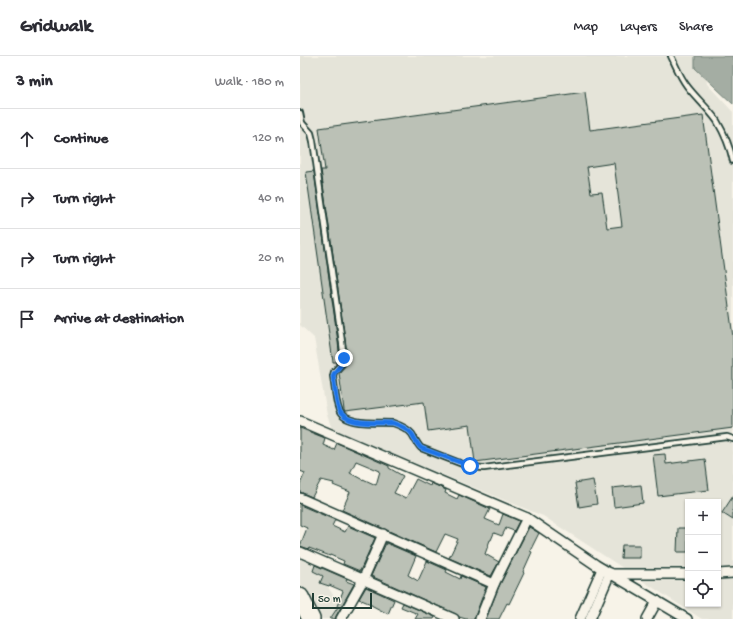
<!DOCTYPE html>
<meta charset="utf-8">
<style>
body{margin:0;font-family:"Gochi Hand",sans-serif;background:#f7f7f7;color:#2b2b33}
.controls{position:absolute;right:12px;bottom:12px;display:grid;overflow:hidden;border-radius:0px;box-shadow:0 1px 3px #0004}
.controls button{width:36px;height:36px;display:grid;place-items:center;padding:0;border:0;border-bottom:1px solid #e1e1e2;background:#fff;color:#2b2b33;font:20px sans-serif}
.scale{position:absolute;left:12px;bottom:10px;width:60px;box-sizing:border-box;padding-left:4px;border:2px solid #1f3d34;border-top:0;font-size:11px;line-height:14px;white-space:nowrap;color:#1f3d34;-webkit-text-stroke:3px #f7f3e8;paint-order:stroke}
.stop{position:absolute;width:12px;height:12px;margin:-9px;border:3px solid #1a73e8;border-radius:50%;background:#fff}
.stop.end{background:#1a73e8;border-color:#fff;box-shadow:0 1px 4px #0008}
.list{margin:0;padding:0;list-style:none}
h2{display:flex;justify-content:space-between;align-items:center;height:52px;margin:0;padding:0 16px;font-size:17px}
h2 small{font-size:13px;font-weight:400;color:#7c7c81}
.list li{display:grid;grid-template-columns:26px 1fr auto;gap:12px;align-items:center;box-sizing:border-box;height:60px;padding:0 16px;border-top:1px solid #e1e1e2}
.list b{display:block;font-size:15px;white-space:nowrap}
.list em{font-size:13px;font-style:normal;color:#7c7c81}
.icon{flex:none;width:22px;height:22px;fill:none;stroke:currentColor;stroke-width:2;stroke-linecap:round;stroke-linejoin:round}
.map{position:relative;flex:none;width:433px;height:563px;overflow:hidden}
header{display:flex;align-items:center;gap:24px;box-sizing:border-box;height:56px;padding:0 20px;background:#fff;border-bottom:1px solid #e1e1e2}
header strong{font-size:19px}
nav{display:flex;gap:22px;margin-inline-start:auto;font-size:14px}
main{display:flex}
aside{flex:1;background:#fff}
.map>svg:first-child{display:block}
</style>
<header>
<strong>Gridwalk</strong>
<nav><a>Map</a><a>Layers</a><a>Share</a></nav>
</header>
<main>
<aside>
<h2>3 min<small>Walk · 180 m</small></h2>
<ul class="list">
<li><svg class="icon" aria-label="ahead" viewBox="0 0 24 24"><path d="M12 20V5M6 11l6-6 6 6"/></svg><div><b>Continue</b></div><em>120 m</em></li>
<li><svg class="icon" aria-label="right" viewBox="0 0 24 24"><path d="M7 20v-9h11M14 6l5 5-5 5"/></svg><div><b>Turn right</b></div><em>40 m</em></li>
<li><svg class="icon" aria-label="right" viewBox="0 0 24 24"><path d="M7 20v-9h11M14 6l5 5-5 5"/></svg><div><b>Turn right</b></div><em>20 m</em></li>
<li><svg class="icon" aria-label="arrive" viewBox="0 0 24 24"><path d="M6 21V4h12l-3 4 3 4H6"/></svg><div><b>Arrive at destination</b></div></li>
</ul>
</aside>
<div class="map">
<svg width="433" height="563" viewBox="0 0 433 563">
<rect width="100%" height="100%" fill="#f7f3e8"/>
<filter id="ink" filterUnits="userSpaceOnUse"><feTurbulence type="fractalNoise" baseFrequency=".025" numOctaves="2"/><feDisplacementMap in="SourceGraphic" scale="8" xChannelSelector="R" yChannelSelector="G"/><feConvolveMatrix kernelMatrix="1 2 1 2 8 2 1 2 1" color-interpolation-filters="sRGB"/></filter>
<g filter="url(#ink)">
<!-- built -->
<g fill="#e5e4d9" fill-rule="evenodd">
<path d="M0,0h403l4,28 26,28v507h-31l-33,-21 -126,-82 -211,-87 -5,-14 -13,-77 -14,-13zM388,446h30v102h-30z"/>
<path d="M0,489l49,74h-31l-18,-30z"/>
</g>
<!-- water -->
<path fill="#a4ada3" stroke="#6f8077" d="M395,0h38v48l-38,-36z"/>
<!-- building -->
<g fill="#bbc1b6" stroke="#1f3d34" fill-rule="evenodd">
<path d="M285,36l5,38 113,-15 30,222v91l-258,34 -5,-37 -42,6 -4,-29 -79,10 -1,-2 -5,-37 8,-9 1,-3 -27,-191h4l-6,-42zM314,107l8,63 -15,2 -5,-36 -11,1 -4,-26z"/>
<path d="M14,115l24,171 2,18 -3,3v-1h-4l-27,-190z"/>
<path d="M0,372l25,10 -2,7 11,5 3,-7 52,23v2l14,8 -9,17 12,5 10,-19 14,7 1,-3 15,7 -1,3 12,6 2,-4 31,14 -5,10 14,6 4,-11 16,7 -5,10 -8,-3 -4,8 -8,-3 -3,7h-1l-5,14 14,8 -8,14 -42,-18 9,-19 -13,-5 -9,18 -94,-42 8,-18 -17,-7 1,-2 -13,-3 -9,17 -12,-5v-8l5,-11 -5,-2zM56,405l24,10 -4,14 -13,-6v1l-13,-7z"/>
<path d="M365,398l1,10 39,-5 4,31 -51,6 -5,-41z"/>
<path d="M293,424l4,24 -18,3 -4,-24z"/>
<path d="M341,429l2,18 -29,4 -2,-19z"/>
<path d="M433,440v24l-11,-7z"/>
<path d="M0,449l35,15 -3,6 13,6 3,-6 27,12 -15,33 -17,-7 1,-3 -14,-6v1l-21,-8v1l-9,-3 7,-18 -7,-3z"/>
<path d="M229,471l10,6 -9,18 2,1 -9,20 1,1 -15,31 -2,-1 -8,16h-13l13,-33z"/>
<path d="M378,472h10v24h-11z"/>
<path d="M86,487l30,13 -8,19 10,6 9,-20 20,9 -1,2 14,7 1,-3 25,11 -12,32h-8l-7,-2 -3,-3 -85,-38z"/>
<path d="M322,489h18v13h-19z"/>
<path d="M15,509l32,14 -1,2 8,3 -18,32 -1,3h-5l8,-12 -1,-1 6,-15 -14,-6v1l-9,-3 3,-7 -10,-5z"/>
<path d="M66,531l28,13 -6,14 -17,-9v-1l-12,-5z"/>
<path d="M103,547l32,14 -1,2h-19l3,-5 -17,-7z"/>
</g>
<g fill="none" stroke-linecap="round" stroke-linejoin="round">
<defs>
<g id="lane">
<path d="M371,0c5,10 9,21 16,30 9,12 21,22 30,35 7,12 13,26 16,40"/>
<path d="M0,57l2,10 9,10 2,8 29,201 2,19 -10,11 -1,4c2,11 2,23 6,34 5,16 39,12 54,13 6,2 15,6 19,11 3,5 5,10 9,14l49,19 14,1 243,-31 6,2"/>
</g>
<g id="street">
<path d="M0,365l227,97 69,47 91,54"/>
<path d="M0,442l194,86"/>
<path d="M0,496l154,67"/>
<path d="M313,518h75"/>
<path d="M418,518l15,-1"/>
<path d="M41,563l22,-39 20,-46"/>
<path d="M180,563l14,-35 33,-66"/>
<path d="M280,563l22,-50"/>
<path d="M290,563l20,-46"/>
<path d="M347,563l10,-18"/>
</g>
<path id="highway" d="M0,541l11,22"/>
</defs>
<!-- lane casing -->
<use href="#lane" stroke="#1f3d34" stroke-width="8"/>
<!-- street casing -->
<use href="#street" stroke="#1f3d34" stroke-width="12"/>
<!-- highway casing -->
<use href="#highway" stroke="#1f3d34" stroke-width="20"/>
<!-- lane -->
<use href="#lane" stroke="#f7f3e8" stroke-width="4.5"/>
<!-- street -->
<use href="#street" stroke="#f7f3e8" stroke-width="9"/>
<!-- highway -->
<use href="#highway" stroke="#f7f3e8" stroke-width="17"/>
</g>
</g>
<g fill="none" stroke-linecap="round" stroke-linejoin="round" filter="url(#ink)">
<!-- route -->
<path stroke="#1a73e8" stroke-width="5" d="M44,302c-1,8 -9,11 -11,18 2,10 2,24 6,34 6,16 39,12 54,13 6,2 15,6 19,11 3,5 5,10 9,14l49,18"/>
</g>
</svg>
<div class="controls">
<button>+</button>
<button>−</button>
<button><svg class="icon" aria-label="locate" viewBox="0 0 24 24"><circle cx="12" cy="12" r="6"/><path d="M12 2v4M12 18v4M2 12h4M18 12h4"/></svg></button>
</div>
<div class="scale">50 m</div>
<div class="stop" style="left:170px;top:410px"></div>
<div class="stop end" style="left:44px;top:302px"></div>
</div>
</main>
